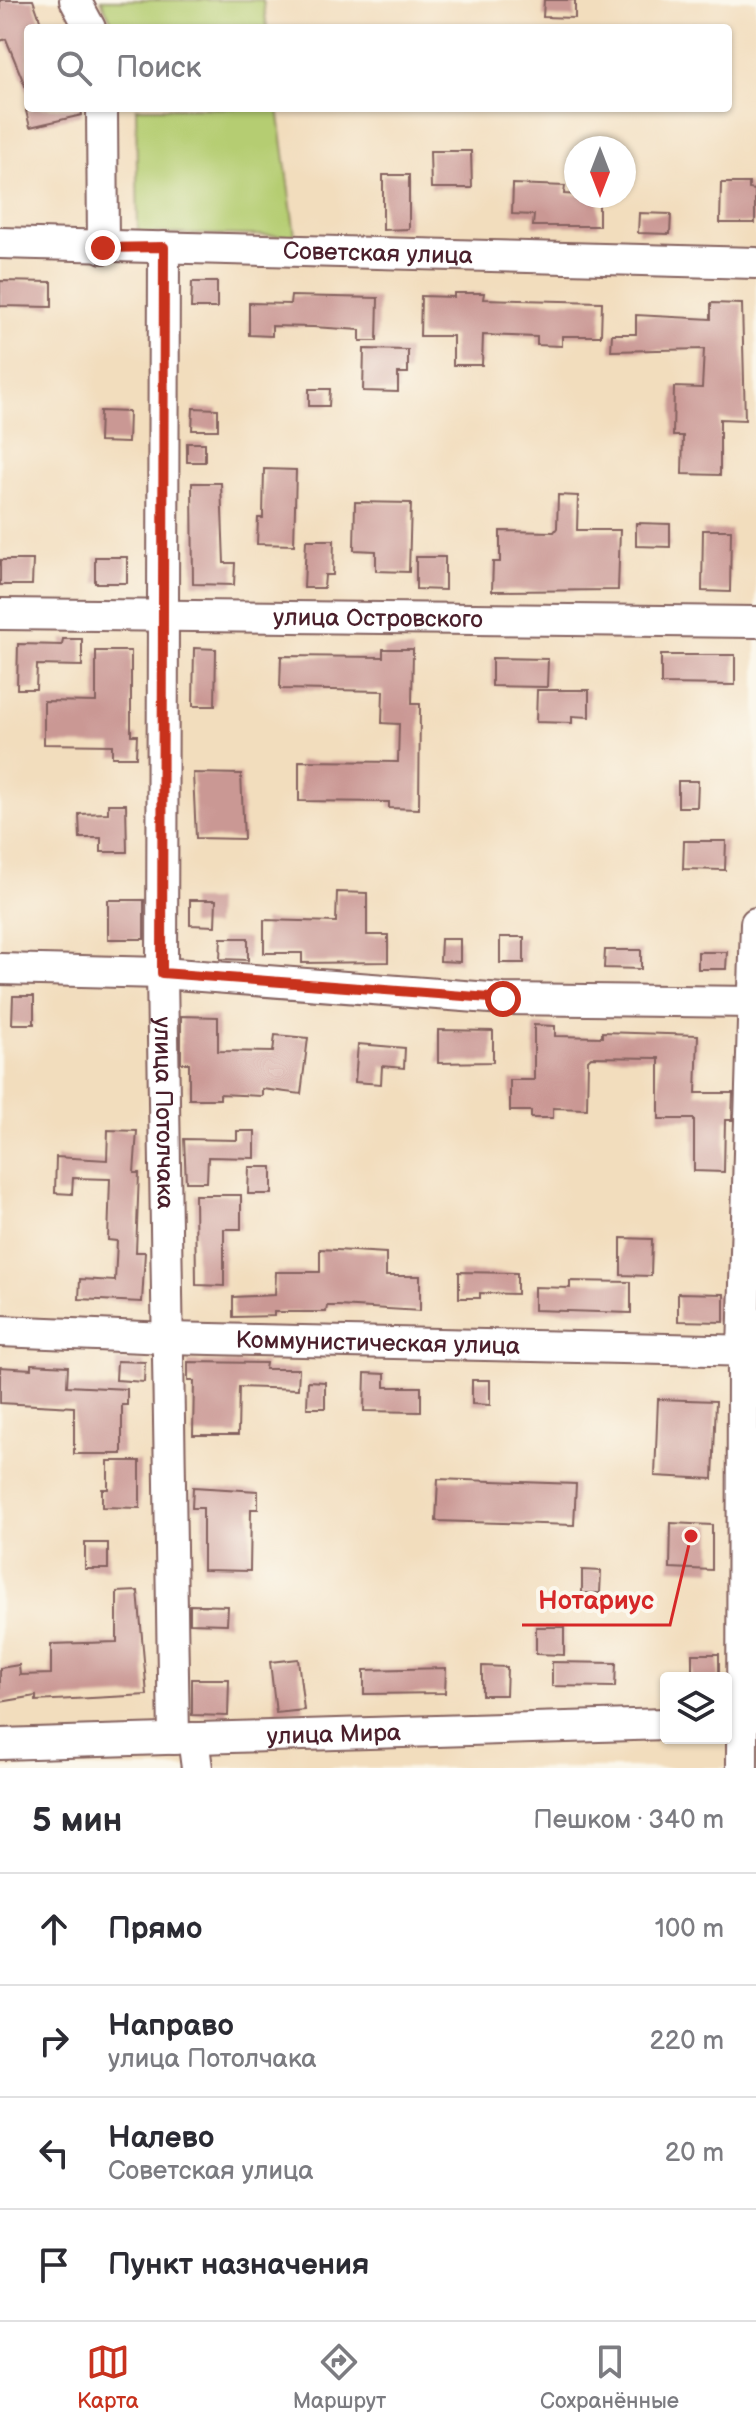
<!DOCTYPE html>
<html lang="ru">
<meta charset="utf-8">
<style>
body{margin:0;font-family:"Balsamiq Sans",sans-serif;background:#f7f7f7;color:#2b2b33}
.controls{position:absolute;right:24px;bottom:24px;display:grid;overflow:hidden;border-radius:8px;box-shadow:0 2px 6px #0004}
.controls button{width:72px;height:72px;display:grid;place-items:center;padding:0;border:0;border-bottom:2px solid #e1e1e2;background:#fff;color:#2b2b33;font:40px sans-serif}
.compass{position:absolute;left:564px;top:136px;width:72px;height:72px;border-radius:50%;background:#fff;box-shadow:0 2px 6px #0004;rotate:180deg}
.stop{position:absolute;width:24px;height:24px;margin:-18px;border:6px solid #c8321e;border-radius:50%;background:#fff}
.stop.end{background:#c8321e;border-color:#fff;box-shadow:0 2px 8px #0008}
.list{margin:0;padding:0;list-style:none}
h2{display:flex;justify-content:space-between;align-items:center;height:104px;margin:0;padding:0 32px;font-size:34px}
h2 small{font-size:26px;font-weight:400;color:#7c7c81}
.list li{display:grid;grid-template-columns:52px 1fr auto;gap:24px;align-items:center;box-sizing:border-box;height:112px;padding:0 32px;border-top:2px solid #e1e1e2}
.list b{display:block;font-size:30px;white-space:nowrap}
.list p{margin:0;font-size:26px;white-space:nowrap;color:#7c7c81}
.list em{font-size:26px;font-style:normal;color:#7c7c81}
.icon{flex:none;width:44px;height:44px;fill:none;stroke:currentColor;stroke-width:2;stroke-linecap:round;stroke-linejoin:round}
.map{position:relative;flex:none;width:756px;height:1768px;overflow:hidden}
.search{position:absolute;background:#fff;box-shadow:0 2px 6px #0004;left:24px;right:24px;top:24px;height:88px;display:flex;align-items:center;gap:20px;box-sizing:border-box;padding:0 28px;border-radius:8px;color:#7c7c81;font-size:30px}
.sheet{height:552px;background:#fff}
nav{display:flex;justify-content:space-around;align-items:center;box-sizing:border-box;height:112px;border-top:2px solid #e1e1e2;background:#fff;font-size:22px;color:#7c7c81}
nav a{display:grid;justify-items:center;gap:4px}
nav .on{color:#c8321e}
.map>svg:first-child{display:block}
</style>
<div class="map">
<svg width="756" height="1768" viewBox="0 0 756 1768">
<rect width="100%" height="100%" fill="#fbf7ec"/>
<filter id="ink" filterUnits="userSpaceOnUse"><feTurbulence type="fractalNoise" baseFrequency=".0125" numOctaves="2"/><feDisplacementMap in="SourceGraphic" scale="16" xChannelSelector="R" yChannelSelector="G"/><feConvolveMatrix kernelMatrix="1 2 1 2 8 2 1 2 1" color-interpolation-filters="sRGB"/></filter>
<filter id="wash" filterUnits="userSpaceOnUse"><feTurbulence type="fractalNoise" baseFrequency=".006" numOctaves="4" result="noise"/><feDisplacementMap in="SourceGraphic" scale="32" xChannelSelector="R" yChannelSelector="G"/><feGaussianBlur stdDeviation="1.8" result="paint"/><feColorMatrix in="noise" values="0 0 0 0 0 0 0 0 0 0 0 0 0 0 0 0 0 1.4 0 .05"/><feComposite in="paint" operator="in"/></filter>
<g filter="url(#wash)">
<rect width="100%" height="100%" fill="#f2ddbd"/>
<!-- green -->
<g fill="#b5cd72" stroke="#80764e" stroke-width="2">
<path d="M101,0h162l4,28h-152z"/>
<path d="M136,108h142l17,128 -157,-3z"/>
</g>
<g id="blocks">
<!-- building -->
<g fill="#ca9894">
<path d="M0,0h33l10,28h-15v65l-22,-54 -6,2z"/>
<path d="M544,0h31v18l-32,-1z"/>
<path d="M37,108h44l1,7 -52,12 -4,-16z"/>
<path d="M430,151h41l1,37h-41z"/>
<path d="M383,175h26v54l-26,1z"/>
<path d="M721,183h28v6l6,1v33h-35z"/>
<path d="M513,184l52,2 -1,8 35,2v30h-66l1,-11 -22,-1z"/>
<path d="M639,213l32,1 -1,20 -32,-1z"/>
<path d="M0,281l52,1v25l-52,-1z"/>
<path d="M192,282h25v26h-26z"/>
<path d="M454,293h30l-1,6 119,3 -1,34h-39v10l-25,-1v-8l-54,-2 -1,30h-29v-29h-33l1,-40 33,1z"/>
<path d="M291,296l87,2 -1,43h-17v-11l-47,-3 -41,-1v10l-23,-1v-32l41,1z"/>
<path d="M711,303l31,1 3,116 -25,-1v56l-38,-1 1,-38h-10l1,-49 28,1 2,-39 -93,2 1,-17h24v-19l75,4z"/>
<path d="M364,349l44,1v23h-10v19l-35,-1z"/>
<path d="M309,389h21l-1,17h-20z"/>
<path d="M193,408l25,1v21h-26z"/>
<path d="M100,411l29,1 -1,31 -29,-1z"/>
<rect x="187" y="443" width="18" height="19"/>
<path d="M264,469l32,1 -2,75 -37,-1 1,-26h5z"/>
<path d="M192,483h29l3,80h11l-1,22 -41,-1z"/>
<path d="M558,495l20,1 -1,34h43l-2,60 -126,1 1,-29h7v-31l54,1 3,-4z"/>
<path d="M355,502l56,1 -2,69 -33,-1v-20l-22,-1z"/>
<path d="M636,523l34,1v23l-34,-1z"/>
<path d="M703,530h28l-1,62 -28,-1z"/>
<path d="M306,540h28l-1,35h-8l-1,13h-20z"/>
<rect x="95" y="557" width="32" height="26"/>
<path d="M416,557h29v33l-29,-1z"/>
<path d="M0,560h33l-1,25h-32z"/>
<path d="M63,639h19v27l-45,-1 -1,24h-19l1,-45 44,1z"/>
<path d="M194,648l22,1 -1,57h-22z"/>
<path d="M383,649h30l-1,55h8l-1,105 -30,-1v-6l-90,-1v-40l99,1 1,-38 -17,-1 1,-32 -103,-2 1,-33 102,1z"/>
<path d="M96,651h35v84h6l-1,22h-24v-12l-68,-1v-43l52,1z"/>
<path d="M661,655h74v30l-74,-1z"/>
<path d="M492,658l56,1 -1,28 -55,-1z"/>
<path d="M537,690h52v27l-17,-1v7l-36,-1z"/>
<path d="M193,773l48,1 3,65 -48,-1z"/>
<path d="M678,781h20l-1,26h-19z"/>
<path d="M108,804h18l1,48h-26v-14h-21l-1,-24 29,-1z"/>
<path d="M684,841h42l-1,29 -42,-1z"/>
<path d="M337,892l30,1v42h21v27l-86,1v-10h-38v-33l72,2z"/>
<rect x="108" y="900" width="36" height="39"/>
<path d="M190,900h26l-1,26 -25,-1z"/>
<rect x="500" y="937" width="24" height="26"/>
<path d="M221,938h27v22l-28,-1z"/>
<path d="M441,939h19v23l-20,-1z"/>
<path d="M605,950h36v19l-37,-1z"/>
<path d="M698,952h29l-1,17h-28z"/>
<path d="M13,996h21v28h-22z"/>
<path d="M181,1016l37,1v34l55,1 2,-17 33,3 -7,56 -39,-5v7l-42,-2v5h-31v-36h-8z"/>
<path d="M534,1025l21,1v10l47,1v-5l96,3 -2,58h37l-1,27h-7l-1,52 -30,-1v-52h-35v-61l-68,-1 -3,3 -1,49 -34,-1v10h-22v-7h-21v-31h24z"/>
<path d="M438,1030l55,1v31l-55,1z"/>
<path d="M358,1044l47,4 -1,20 -22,-2 -1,18 -26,-2z"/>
<path d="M108,1130l29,1 -3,42h5l-3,79h9l-3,50 -63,-3 1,-20 35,2 2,-40 -9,-1 2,-61 -37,-1 -1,16 -17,-1 1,-36 51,3z"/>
<path d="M237,1131h18v27l-47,-1 -1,25h-21l-2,-43 53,1z"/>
<path d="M249,1167h23v27h-24z"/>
<path d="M195,1195h46v34h-17v57l-28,-1z"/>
<path d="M621,1238l31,1 -1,37 -30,-1z"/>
<path d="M320,1249l66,4v23h34v35l-81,-5h-12l-1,6h-52v4l-41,1v-20l42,-2 1,-23h44z"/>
<path d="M459,1272l58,1v21l-37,-1v5h-21z"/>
<path d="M570,1281l61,1v31l-97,-3v-23l36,1z"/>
<path d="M678,1293l46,1v28l-46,-1z"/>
<path d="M117,1361l28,1 -1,20 -28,-2z"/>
<path d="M188,1362l78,1 -1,6h34l-1,20 -59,-2 -1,48h-45l1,-54h-6z"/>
<path d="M31,1364l37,2 -1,20 60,3v16h-5v49h-48v-47l-74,-4v-36l31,2z"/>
<path d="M365,1373l20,1v13h36v25l-57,-1z"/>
<path d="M472,1380h18v25l-18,-1z"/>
<path d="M308,1381l17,1v26h-18z"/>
<path d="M658,1399l58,2 -3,78 -58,-3z"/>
<path d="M108,1461h32v47l-38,-1v-18h6z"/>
<path d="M438,1479l138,5 -2,41 -138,-4z"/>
<path d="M193,1487l65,4v18h-7l-1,62 -47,-1v-62h-11z"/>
<path d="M671,1523l41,2v45l-42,-2z"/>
<rect x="85" y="1543" width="23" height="26"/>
<path d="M582,1570l19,1 -1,22h-18z"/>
<path d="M138,1591l9,104 -111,6v-5l-36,6v-34l19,-3 1,10 31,-1v-30l66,-2v-50z"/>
<path d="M190,1605l38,1 -1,18 -37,-1z"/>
<path d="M536,1627h28v28l-28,-1z"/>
<rect x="692" y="1654" width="27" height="24"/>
<path d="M298,1659l6,51 -28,3 -6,-51z"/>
<path d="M552,1662l64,1 -1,24 -63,-1z"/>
<path d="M482,1666l25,1 -1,28h-24z"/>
<path d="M446,1668l-1,25 -81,1v-24z"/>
<path d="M192,1679h37l-1,37 -36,-1z"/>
</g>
</g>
</g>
<g filter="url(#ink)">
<use href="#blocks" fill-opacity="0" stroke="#85625e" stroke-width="2"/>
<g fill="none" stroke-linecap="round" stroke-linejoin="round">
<defs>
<g id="minor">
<path d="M75,0l15,28"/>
<path d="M102,108l1,140"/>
<path id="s1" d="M0,243l756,20"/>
<path id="s2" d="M164,247l-2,726 12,766"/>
<path id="s3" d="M0,614l756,8"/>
<path d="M0,969l162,4 341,26 253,3"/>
<path id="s4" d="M0,1331l168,7 588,13"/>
<path d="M193,1738l4,30"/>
<path id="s5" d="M0,1744l666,-20"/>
<path d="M742,1768l1,-418 13,-427"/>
</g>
</defs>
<!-- minor casing -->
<use href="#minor" stroke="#85625e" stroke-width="34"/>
<!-- minor -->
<use href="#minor" stroke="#fff" stroke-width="30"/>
</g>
</g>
<g fill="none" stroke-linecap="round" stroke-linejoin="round" filter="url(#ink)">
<!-- route -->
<path stroke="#c8321e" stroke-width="10" d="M103,248l61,-1 -2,726 341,26"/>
</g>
<g text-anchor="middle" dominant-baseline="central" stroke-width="8" stroke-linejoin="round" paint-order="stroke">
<!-- street labels -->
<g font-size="24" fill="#4a1f2b" stroke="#fbf7ec">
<text stroke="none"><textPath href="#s1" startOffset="378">Советская улица</textPath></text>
<text stroke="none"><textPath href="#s3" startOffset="378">улица Островского</textPath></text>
<text stroke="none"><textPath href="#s2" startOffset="866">улица Потолчака</textPath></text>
<text stroke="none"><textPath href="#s4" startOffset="378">Коммунистическая улица</textPath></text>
<text stroke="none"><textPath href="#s5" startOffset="334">улица Мира</textPath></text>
</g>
</g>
<!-- callouts -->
<path fill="none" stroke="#d62828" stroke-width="3" d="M691 1536L670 1625H522"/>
<circle fill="#d62828" stroke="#fbf7ec" stroke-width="3" cx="691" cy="1536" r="8"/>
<g font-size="26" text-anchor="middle" font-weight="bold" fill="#d62828" stroke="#fbf7ec" stroke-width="8" stroke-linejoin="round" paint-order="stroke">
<text x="596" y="1609">Нотариус</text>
</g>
</svg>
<div class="controls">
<button><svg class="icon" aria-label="layers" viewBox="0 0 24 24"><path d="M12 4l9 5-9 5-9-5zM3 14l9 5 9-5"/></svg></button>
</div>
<svg class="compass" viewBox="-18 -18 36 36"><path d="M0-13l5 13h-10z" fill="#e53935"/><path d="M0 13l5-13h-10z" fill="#7c7c81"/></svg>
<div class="stop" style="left:503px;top:999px"></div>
<div class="stop end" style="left:103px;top:248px"></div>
<div class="search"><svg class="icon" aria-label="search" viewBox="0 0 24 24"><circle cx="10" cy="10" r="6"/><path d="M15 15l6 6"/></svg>Поиск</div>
</div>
<section class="sheet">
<h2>5 мин<small>Пешком · 340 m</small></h2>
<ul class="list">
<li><svg class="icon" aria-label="ahead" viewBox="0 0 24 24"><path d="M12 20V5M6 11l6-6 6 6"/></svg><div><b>Прямо</b></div><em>100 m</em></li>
<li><svg class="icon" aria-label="right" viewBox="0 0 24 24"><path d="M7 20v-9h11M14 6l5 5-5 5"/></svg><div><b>Направо</b><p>улица Потолчака</p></div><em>220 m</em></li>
<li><svg class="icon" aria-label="left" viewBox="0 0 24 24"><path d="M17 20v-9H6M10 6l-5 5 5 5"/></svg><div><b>Налево</b><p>Советская улица</p></div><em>20 m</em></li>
<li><svg class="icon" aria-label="arrive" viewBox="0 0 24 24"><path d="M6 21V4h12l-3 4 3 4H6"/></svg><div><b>Пункт назначения</b></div></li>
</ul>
</section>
<nav>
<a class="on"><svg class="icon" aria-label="map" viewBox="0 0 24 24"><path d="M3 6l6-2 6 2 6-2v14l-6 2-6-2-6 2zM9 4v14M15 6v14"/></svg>Карта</a>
<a><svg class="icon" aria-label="directions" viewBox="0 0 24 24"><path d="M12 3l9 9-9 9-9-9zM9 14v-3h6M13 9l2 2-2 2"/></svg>Маршрут</a>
<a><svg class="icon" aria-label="saved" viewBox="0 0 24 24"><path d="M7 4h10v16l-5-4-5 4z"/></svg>Сохранённые</a>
</nav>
